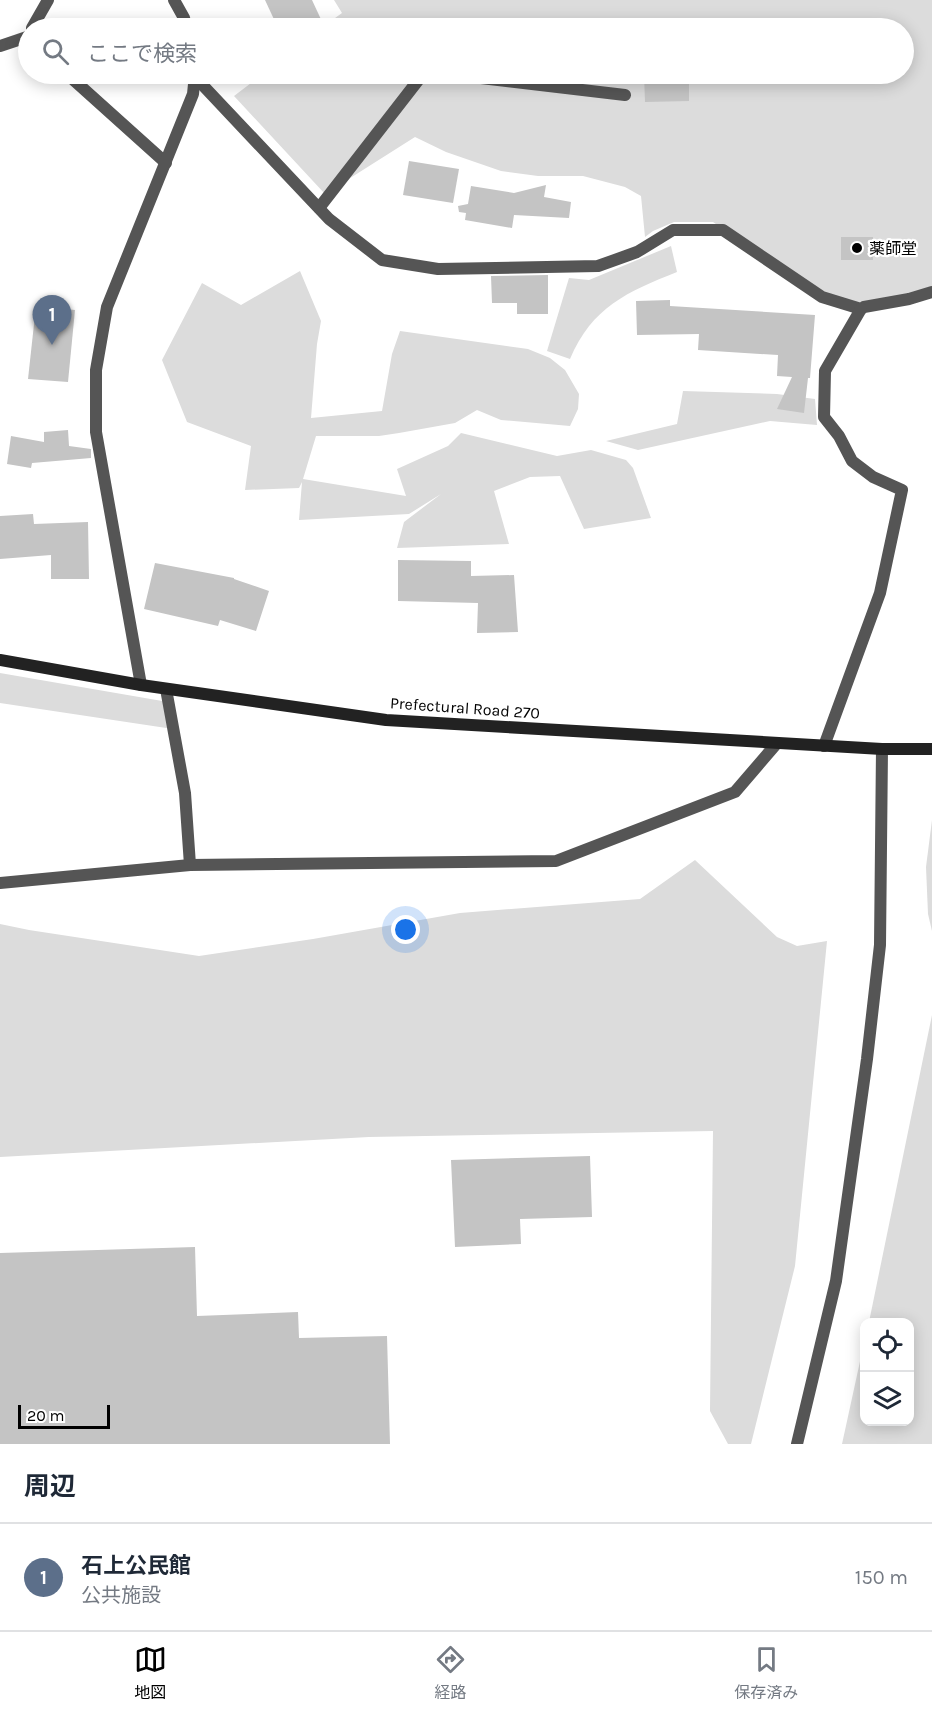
<!DOCTYPE html>
<html lang="ja">
<meta charset="utf-8">
<style>
body{margin:0;font-family:Karla,"Noto Sans JP",sans-serif;background:#f6f6f7;color:#1f2937}
.controls{position:absolute;right:18px;bottom:18px;display:grid;overflow:hidden;border-radius:12px;box-shadow:0 3px 15px #0003}
.controls button{width:54px;height:54px;display:grid;place-items:center;padding:0;border:0;border-bottom:2px solid #e0e1e3;background:#fff;color:#1f2937;font:30px sans-serif}
.scale{position:absolute;left:18px;bottom:15px;width:92px;box-sizing:border-box;padding-left:6px;border:3px solid #000;border-top:0;font-size:16px;line-height:21px;white-space:nowrap;color:#000;-webkit-text-stroke:4px #fff;paint-order:stroke}
.you{position:absolute;left:406px;top:930px;width:21px;height:21px;margin:-15px;border:4px solid #fff;border-radius:50%;background:#1a73e8;box-shadow:0 0 0 9px #1a73e833}
.badge{display:grid;place-items:center;width:39px;height:39px;border-radius:50%;background:#000;color:#fff;font-size:20px;font-weight:700}
.pin{position:absolute;translate:-50% -50px;filter:drop-shadow(0 2px 3px #0008)}
.pin::after{content:'';position:absolute;top:32px;width:21px;height:18px;background:inherit;clip-path:polygon(0 0,100% 0,50% 100%)}
.list{margin:0;padding:0;list-style:none}
h2{display:flex;justify-content:space-between;align-items:center;height:78px;margin:0;padding:0 24px;font-size:26px}
h2 small{font-size:20px;font-weight:400;color:#747a83}
.list li{display:grid;grid-template-columns:39px 1fr auto;gap:18px;align-items:center;box-sizing:border-box;height:108px;padding:0 24px;border-top:2px solid #e0e1e3}
.list b{display:block;font-size:22px;white-space:nowrap}
.list p{margin:0;font-size:20px;white-space:nowrap;color:#747a83}
.list em{font-size:20px;font-style:normal;color:#747a83}
.icon{flex:none;width:33px;height:33px;fill:none;stroke:currentColor;stroke-width:2;stroke-linecap:round;stroke-linejoin:round}
.map{position:relative;flex:none;width:932px;height:1444px;overflow:hidden}
.search{position:absolute;background:#fff;box-shadow:0 3px 15px #0003;left:18px;right:18px;top:18px;height:66px;display:flex;align-items:center;gap:15px;box-sizing:border-box;padding:0 21px;border-radius:33px;color:#747a83;font-size:22px}
.sheet{height:186px;background:#fff}
nav{display:flex;justify-content:space-around;align-items:center;box-sizing:border-box;height:84px;border-top:2px solid #e0e1e3;background:#fff;font-size:16px;color:#747a83}
nav a{display:grid;justify-items:center;gap:3px}
nav .on{color:#000}
.map>svg:first-child{display:block}
</style>
<div class="map">
<svg width="932" height="1444" viewBox="0 0 932 1444">
<rect width="100%" height="100%" fill="#fff"/>
<!-- green -->
<g fill="#dcdcdc">
<path d="M334,0h598v287l-68,20 -53,-17 -98,-68h-39l-21,9 -8,6 -4,-41 -16,-9 -42,-11h-45l-37,-5 -55,-19 -31,-15 -90,57 -91,-98 29,-22h641v-46h-583l21,-15z"/>
<path d="M671,246l6,26c-50,20 -85,35 -107,87l-23,-8 22,-73 20,2z"/>
<path d="M300,271l21,50 -4,23 -6,74 71,-7 10,-57 8,-23 128,18 22,9 15,12 14,24 -1,15 -8,17 -69,-6 -24,-10 -22,13 -56,10 -20,3h-63l-13,43 103,17 -9,-27 51,-23 13,-13 96,23 34,-6 35,10 7,8 18,50 -67,11 -24,-53 -30,1 -36,14 15,53 -112,4 7,-26 37,-28 -32,20 -110,6 3,-38 -3,6 -54,2 6,-44 -64,-24 -25,-62 40,-77 39,22z"/>
<path d="M683,391l94,3 38,5 2,26 -47,-4 -132,29 -32,-9 71,-17z"/>
<path d="M0,673l168,29 5,27 -173,-26z"/>
<path d="M932,820v111l-4,-17 -2,-47z"/>
<path d="M695,860l82,77 20,9 30,-5 -32,325 -44,178h-23l-18,-33 3,-280 -344,6 -369,20v-233l29,6 170,26 114,-17 147,-26 180,-14z"/>
<path d="M932,1015v429h-90l22,-101v79h46v-100h-41z"/>
</g>
<!-- building -->
<g fill="#c4c4c4">
<path d="M265,0h47l13,28h-47z"/>
<path d="M644,74h45v27l-44,1z"/>
<path d="M409,161l50,8 -6,34 -50,-8z"/>
<path d="M546,185l-2,12 27,5 -2,16 -55,-3 -2,13 -47,-8 1,-7 -7,-1 -1,-6 10,-2 3,-18 43,7z"/>
<rect x="841" y="237" width="32" height="23"/>
<path d="M548,275v39h-31v-11h-25l-1,-27z"/>
<path d="M670,300v6l145,9 -5,63h-2l-4,35 -27,-4 15,-32 -15,-1 1,-21 -80,-5 1,-16 -62,1 -1,-34z"/>
<path d="M36,306l39,4 -7,72 -40,-3z"/>
<path d="M68,430l1,16 22,3v9l-59,5 -1,5 -24,-4 4,-28 33,6v-10z"/>
<path d="M33,514l1,10 54,-2 1,57h-38v-24l-51,4v-43z"/>
<path d="M398,560l73,1v15l43,-1 4,57 -41,1 1,-30 -80,-2z"/>
<path d="M155,563l79,15v1l35,12 -13,40 -36,-11 -2,6 -74,-17z"/>
<path d="M590,1156l2,61 -72,2 1,25 -66,3 -4,-87z"/>
<path d="M195,1247l2,69 101,-4 1,26 88,-2 3,108h-390v-191z"/>
</g>
<g fill="none" stroke-linecap="round" stroke-linejoin="round">
<!-- service -->
<g stroke="#555" stroke-width="12">
<path d="M32,28l16,-28"/>
<path d="M447,74l178,21"/>
<path d="M319,208l104,-134"/>
</g>
<!-- minor -->
<g stroke="#555" stroke-width="12">
<path d="M174,0l10,18 3,10"/>
<path d="M0,46l27,-9 1,1"/>
<path d="M67,74l99,89"/>
<path d="M195,77l134,142 53,41 56,9 160,-3 39,-14 36,-22h50l99,67 39,12 3,-2 45,-8 23,-7"/>
<path d="M141,685l-45,-253v-62l11,-63 86,-213 2,-20"/>
<path d="M166,689l19,104 5,72"/>
<path d="M824,746l56,-153 22,-103 -29,-13 -21,-16 -13,-25 -15,-19 1,-46 36,-62"/>
<path d="M0,883l190,-18 366,-4 179,-69 42,-49"/>
</g>
<!-- tertiary -->
<path stroke="#555" stroke-width="12" d="M797,1444l39,-163 31,-222 13,-114 2,-196"/>
<!-- secondary -->
<path stroke="#222" stroke-width="12" d="M0,660l141,25 245,35 496,29h50"/>
</g>
<!-- markers -->
<circle fill="#000" stroke="#fff" stroke-width="2" cx="857" cy="248" r="6"/>
<g text-anchor="middle" dominant-baseline="central" stroke-width="4.5" stroke-linejoin="round" paint-order="stroke">
<!-- poi labels -->
<g font-size="16" fill="#000" stroke="#fff" text-anchor="start">
<text x="869" y="248">薬師堂</text>
</g>
<!-- street labels -->
<g font-size="16" fill="#000" stroke="#fff">
<text transform="translate(465 708) rotate(4)">Prefectural Road 270</text>
</g>
</g>
</svg>
<div class="controls">
<button><svg class="icon" aria-label="locate" viewBox="0 0 24 24"><circle cx="12" cy="12" r="6"/><path d="M12 2v4M12 18v4M2 12h4M18 12h4"/></svg></button>
<button><svg class="icon" aria-label="layers" viewBox="0 0 24 24"><path d="M12 4l9 5-9 5-9-5zM3 14l9 5 9-5"/></svg></button>
</div>
<div class="scale">20 m</div>
<div class="you"></div>
<div class="pin badge" style="left:52px;top:345px;background:#5c6f8a">1</div>
<div class="search"><svg class="icon" aria-label="search" viewBox="0 0 24 24"><circle cx="10" cy="10" r="6"/><path d="M15 15l6 6"/></svg>ここで検索</div>
</div>
<section class="sheet">
<h2>周辺<small></small></h2>
<ul class="list">
<li><span class="badge" style="background:#5c6f8a">1</span><div><b>石上公民館</b><p>公共施設</p></div><em>150 m</em></li>
</ul>
</section>
<nav>
<a class="on"><svg class="icon" aria-label="map" viewBox="0 0 24 24"><path d="M3 6l6-2 6 2 6-2v14l-6 2-6-2-6 2zM9 4v14M15 6v14"/></svg>地図</a>
<a><svg class="icon" aria-label="directions" viewBox="0 0 24 24"><path d="M12 3l9 9-9 9-9-9zM9 14v-3h6M13 9l2 2-2 2"/></svg>経路</a>
<a><svg class="icon" aria-label="saved" viewBox="0 0 24 24"><path d="M7 4h10v16l-5-4-5 4z"/></svg>保存済み</a>
</nav>
